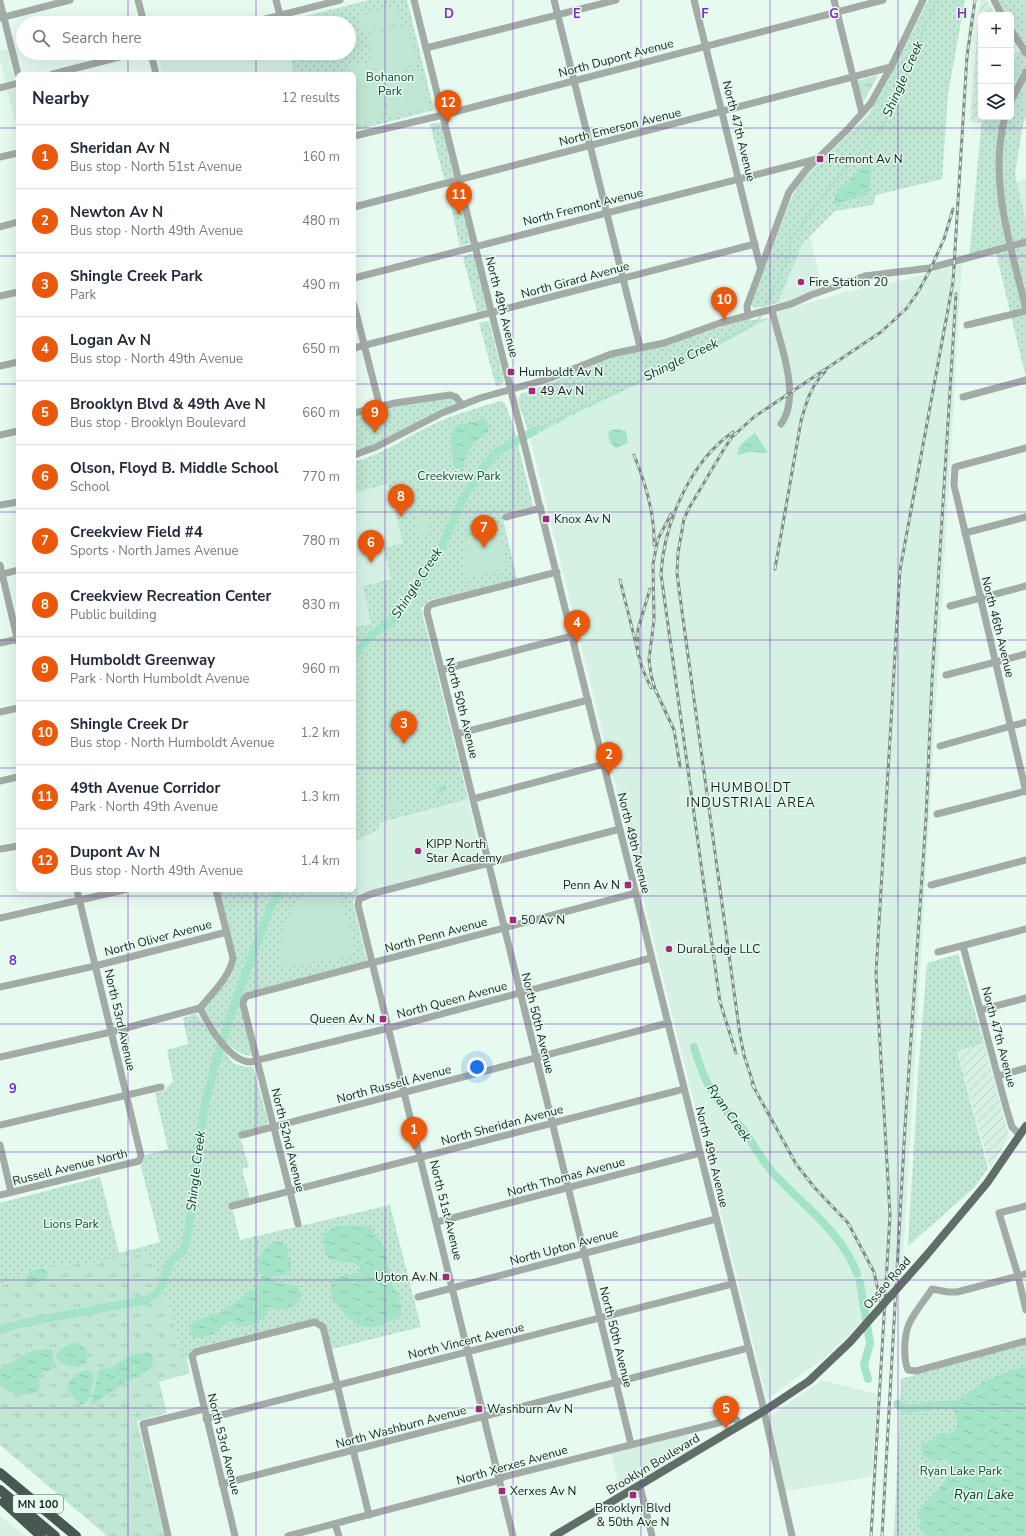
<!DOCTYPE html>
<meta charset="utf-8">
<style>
body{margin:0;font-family:"Nunito Sans",sans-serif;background:#f2f2f3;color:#1f2937}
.controls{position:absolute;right:12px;top:12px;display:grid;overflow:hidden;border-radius:6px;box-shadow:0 4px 16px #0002}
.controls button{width:36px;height:36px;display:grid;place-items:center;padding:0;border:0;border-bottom:1px solid #e0e1e3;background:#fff;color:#1f2937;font:20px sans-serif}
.you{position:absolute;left:477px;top:1067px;width:14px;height:14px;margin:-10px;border:3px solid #fff;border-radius:50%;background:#1a73e8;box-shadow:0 0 0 6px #1a73e833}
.badge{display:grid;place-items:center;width:26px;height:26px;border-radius:50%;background:#ea580c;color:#fff;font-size:13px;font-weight:700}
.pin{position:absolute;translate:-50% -33px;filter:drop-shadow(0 1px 2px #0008)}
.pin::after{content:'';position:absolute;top:21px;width:14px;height:12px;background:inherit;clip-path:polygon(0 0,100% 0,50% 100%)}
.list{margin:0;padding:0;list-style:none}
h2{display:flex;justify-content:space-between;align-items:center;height:52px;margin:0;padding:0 16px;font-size:17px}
h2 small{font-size:13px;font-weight:400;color:#747a83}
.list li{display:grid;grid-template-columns:26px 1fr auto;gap:12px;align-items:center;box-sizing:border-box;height:64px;padding:0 16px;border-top:1px solid #e0e1e3}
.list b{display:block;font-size:15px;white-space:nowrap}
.list p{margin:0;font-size:13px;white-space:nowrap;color:#747a83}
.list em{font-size:13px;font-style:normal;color:#747a83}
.icon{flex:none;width:22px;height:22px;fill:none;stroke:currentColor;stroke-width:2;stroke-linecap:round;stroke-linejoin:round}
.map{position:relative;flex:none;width:1026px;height:1536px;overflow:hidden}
.search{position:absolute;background:#fff;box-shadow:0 4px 16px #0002;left:16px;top:16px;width:340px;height:44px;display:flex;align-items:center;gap:10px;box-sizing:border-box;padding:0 14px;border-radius:22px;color:#747a83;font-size:15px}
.panel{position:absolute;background:#fff;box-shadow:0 4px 16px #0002;left:16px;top:72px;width:340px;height:820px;border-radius:6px}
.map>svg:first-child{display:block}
</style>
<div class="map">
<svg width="1026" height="1536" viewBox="0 0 1026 1536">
<defs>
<pattern id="industrial-furrows" width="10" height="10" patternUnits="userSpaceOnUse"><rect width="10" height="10" fill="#d5f1e3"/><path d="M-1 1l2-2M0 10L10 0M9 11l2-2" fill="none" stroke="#b6cec2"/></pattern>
<pattern id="grass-tufts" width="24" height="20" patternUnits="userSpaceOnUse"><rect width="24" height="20" fill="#c0e6d4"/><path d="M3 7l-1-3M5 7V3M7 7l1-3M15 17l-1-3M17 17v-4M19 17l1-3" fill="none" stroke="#a4c5b5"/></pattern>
<pattern id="park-dots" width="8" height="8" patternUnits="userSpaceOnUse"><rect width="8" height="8" fill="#c0e6d4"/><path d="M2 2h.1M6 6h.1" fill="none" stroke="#a4c5b5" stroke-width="1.8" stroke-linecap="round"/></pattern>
<pattern id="water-ripples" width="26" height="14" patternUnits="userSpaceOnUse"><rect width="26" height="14" fill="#a3e4c6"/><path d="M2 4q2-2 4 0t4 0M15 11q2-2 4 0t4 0" fill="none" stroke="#8cc3aa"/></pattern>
</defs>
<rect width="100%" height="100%" fill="#e6faf0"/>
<!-- built -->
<g fill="#d5f1e3">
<path d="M8,49l7,29 -3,3 -6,1 -6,-21v-10z"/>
<path d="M161,53h128l5,21h-132l-5,-20z"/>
<path d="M15,87l3,3v29l-3,1 -8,-30z"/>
<path d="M1026,179v42l-9,-39z"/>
<path d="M810,236l13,54 -46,16 26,-63z"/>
<path d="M962,264l-60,1012 -54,60 -25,23 -56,40 -237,-961 45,-24 135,-64 71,-39 68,-20 55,-11z"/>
<path d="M388,483l15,60 -12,36 -20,45 -17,3v-135z"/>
<path d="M468,799l14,62 -123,33 -5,-19v-33l25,-13 -1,-6z"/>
<path d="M822,1380l55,14 -5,83 -88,14 -14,-68v-7z"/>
<path d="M687,1433l4,16 -71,42 -9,-38z"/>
<path d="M0,1516l26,20h-26z"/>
</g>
<!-- industrial -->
<g fill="url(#industrial-furrows)">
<path d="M980,0h7l9,15h-15l1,108 -12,-1z"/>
<path d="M1011,38l8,12 -8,13z"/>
<path d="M984,1043l25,93 -19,33 -33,-119z"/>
</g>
<!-- grass -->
<g fill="url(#grass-tufts)">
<path d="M878,75l-14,26 -1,1 -6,-21z"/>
<path d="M149,1252l11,43 9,7 13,52 5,6 3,13 -31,9 8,31 -30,8 27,115h-57l-107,-91v-159c12,-4 21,-13 33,-16 17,-5 35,-5 52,-7 22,-2 43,-6 64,-11z"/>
</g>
<!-- park -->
<g fill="url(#park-dots)">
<path d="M369,0h38l27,110 -80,21v-57h-60l-5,-21h60v-30l-67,-1z"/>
<path d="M928,0h37l-17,94 -6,85 -66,16 -3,10 -38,6 -32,32 -25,60 -23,5 -4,-3 40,-106 10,-18 67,-66 18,-30z"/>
<path d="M998,0h28v117l-3,7 -8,50 11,47v157l-30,-125 -27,7 13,-143h29v-54l13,-19 -13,-21v-8h-4z"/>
<path d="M434,123h8l12,54 -10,2 -14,-55z"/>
<path d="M456,185l15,58 -11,3 -13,-56z"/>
<path d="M474,253l13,54v2l-10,3 -14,-55z"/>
<path d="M769,318l-59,32 -135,64 -45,24 -12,-38 3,-6 40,-15 47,-21 60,-13 76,-26 9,1z"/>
<path d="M489,321l15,59 -4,5 -4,1 -17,-63z"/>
<path d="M453,398l5,5c-35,16 -68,37 -104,49v-37l41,-9z"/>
<path d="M501,401l4,2 9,25 19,78 -31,8 15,65 -87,21 -9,8 47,191 -89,24v6l-25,13v-215l17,-3 -8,-38 28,-7 -7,-31 19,-5 -15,-59 -34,8v-30c31,-9 57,-28 86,-41 19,-8 40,-14 61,-20z"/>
<path d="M354,875l5,19 -4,2 -2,7 14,58 -121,32 -6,6 12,57c-25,-2 -36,-29 -48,-48l26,-31 5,-11 -15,-76h29v2l7,-2h98z"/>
<path d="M958,954l26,89 -27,8 31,117 -13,19 -67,59 11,-185 8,-98z"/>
<path d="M196,1013l37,50 12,4h8l15,54 -2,5 -27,7 10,34 -7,2 8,29 -19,5 9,37 150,-35 31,122 -89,22 -7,-23 -5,-6 -10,1 -121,34 -2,5 -5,-6 -13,-52 -9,-7 -11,-43c-21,5 -42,9 -64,11 -17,2 -35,2 -52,7 -12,3 -21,12 -33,16v-83l100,-26 19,76 41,-11 -19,-75 4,-12 23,-6 -13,-56 10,-3 8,-9 -6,-31 21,-6 -5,-26z"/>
<path d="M1026,1344v192h-132l7,-157z"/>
</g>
<!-- garden -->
<g fill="#c0e6d4">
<path d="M392,7l6,3 1,13 -33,9 -5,-2 -3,-10 3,-5z"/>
<path d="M408,25l9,39 -17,4 1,5 17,-4 11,39 -39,9 -6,-23 2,-3 -8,2 4,3 5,21 -33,9v-52h-3l-2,-7 30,-7 -5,-3 -5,-21z"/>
<path d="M425,510l5,22 -11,3 -5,-22z"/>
<path d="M496,523l12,45 -44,11c-6,-29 4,-48 32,-56z"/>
<path d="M400,801l1,9 -15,1 -1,-9z"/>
<path d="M316,890h22l17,59 -5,7 -68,11c-4,-32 5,-61 34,-77z"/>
</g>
<!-- water -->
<g fill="url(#water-ripples)">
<path d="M867,163l4,3v17l-3,11 -33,11v-9l2,-4z"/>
<path d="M484,418l5,5 -1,9c-10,8 -26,20 -24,35l-7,2 -4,-4c2,-16 -8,-29 5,-41l13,-1z"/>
<path d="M619,429l7,2 2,12 -12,5 -6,-5 -2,-9 2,-4z"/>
<path d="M755,433l13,20 -17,-1 -14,3 3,-10z"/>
<path d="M444,784l3,5 -9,5 -3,-5z"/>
<path d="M355,1225l15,2 15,21 7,36 7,13 3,10 -1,9 -28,12 -12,-2 -16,-11 -14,-18v-15l13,-7 15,-2 1,-5 -6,-6h-13l-12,-3 -4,-8 -2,-17 12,-8z"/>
<path d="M280,1241c11,8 11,21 10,34l-17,1 -2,4 3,2 24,4 4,10c-7,15 -20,15 -34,11l-4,12c-11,4 -25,13 -33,2 -13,8 -21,19 -38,16l-3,-8 3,-8 31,-10 26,-20h5l7,-13v-4l-4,-2 -1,-14 13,-14z"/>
<path d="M42,1268l6,5 -2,6 -14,5h-4l-2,-5 4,-8z"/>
<path d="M72,1343l7,1 9,7 -2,11c-8,7 -26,5 -30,-6l6,-8z"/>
<path d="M46,1349l6,1 3,17 -13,6 -3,3v15c-16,7 -26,4 -39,-6v-16l29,-17z"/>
<path d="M147,1352l4,1 3,6 -7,12 -21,11 -35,23 8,-35 13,-3 20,-12z"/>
<path d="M1026,1366v170h-97l-10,-8 2,-9 -4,-6 24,-27 11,-16 -5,-11 -15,2 -10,-6v-11l9,-2 8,-9h11l5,-3 3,-7 -5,-19c26,-20 41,-29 73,-38z"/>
<path d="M87,1370h3l4,6 -6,25 -7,4 -12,-13 -2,-6 7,-11z"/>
</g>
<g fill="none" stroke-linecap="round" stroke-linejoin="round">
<!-- stream -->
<g stroke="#a3e4c6" stroke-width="1.5">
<path d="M764,308l25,-51 2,-18 40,-54 45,-50 15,-22 12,-27 22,-60 12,-26"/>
<path d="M534,431l208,-100 17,-12 2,-4"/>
</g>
<!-- river -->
<g stroke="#a3e4c6" stroke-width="8">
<path d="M354,656l17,-21 20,-13 18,-23 30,-46 23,-52 19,-31 16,-18 37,-21"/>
<path d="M694,1047c7,24 15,44 31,63 6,7 13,13 19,21 10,14 18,30 30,43"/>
<path d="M777,1177c28,30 66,57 80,97"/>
<path d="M860,1283l10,60 -6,22 4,14"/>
<path d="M0,1330l23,-7 123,-23c4,-3 10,-5 13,-10 12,-16 -1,-23 24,-38 12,-39 10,-80 17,-120 13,-78 43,-152 71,-226l9,-16"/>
<path d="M897,1404l8,5 48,-5 10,5"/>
</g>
<!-- minor -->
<g stroke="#a3aba6" stroke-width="7">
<path d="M138,0l6,23"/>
<path d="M276,0l4,15"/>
<path d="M414,0l348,1402 30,134"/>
<path d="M554,0l86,347"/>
<path d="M694,0l66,266"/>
<path d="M834,0l28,113"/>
<path d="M994,0l8,15"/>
<path d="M0,2l18,72"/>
<path d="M0,18l70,-18"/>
<path d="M250,23l90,-23"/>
<path d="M1011,30l15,23"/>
<path d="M426,48l190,-48"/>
<path d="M151,53l5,21"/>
<path d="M53,74l82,-21"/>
<path d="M0,88l18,-5"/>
<path d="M1011,101l15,-29"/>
<path d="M1005,117c-17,63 6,130 21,192"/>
<path d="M354,136l89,-21 440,-115"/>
<path d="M0,157l18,-4"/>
<path d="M354,207l537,-140"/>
<path d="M0,227l18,-5"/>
<path d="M354,278l463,-119"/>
<path d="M0,296l18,-4"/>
<path d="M354,305l26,102"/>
<path d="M772,310c7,32 30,85 9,114"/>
<path d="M748,316l-1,-10 42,-114 17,-22 42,-41 23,-26 20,-36 32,-67"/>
<path d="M967,325l59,-14"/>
<path d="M354,348l401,-104"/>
<path d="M0,366l18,-4"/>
<path d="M963,397l63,-17"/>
<path d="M354,413l41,-10 55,-8 6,2 6,8"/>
<path d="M0,435l18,-4"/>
<path d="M1026,448l-71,19 -1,18 72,307"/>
<path d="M354,455l22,-8 66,-34 38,-15 68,-19 63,-25 53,-11 56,-20 71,-19 20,-9 54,-19 65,-8 96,-26"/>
<path d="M0,505l18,-3"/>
<path d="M506,517l35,-9"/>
<path d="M965,533l61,-16"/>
<path d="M0,565l18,77"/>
<path d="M557,572l-125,32 -4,3 -1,5 204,832"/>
<path d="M0,575l18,-5"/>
<path d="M950,606l76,-20"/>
<path d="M0,643l18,-4"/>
<path d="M441,670l131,-34"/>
<path d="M946,675l80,-21"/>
<path d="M0,712l18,-4"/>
<path d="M457,734l131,-34"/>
<path d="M940,746l86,-24"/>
<path d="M0,781l18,-4"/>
<path d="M473,799l131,-35"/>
<path d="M937,814l89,-23"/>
<path d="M0,849l18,-3"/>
<path d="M931,885l95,-25"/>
<path d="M0,918l124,-28"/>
<path d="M963,946l43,161 6,20 5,5"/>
<path d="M938,952l88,-23"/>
<path d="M0,987l95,-21 132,-34"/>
<path d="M200,1008c9,18 29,53 50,54l139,-34 262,-70"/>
<path d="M200,1008c12,-15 30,-31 33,-50l-17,-68"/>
<path d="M980,1010l46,-12"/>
<path d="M0,1057l111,-25 89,-24"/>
<path d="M998,1076l28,-8"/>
<path d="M0,1125l161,-38"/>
<path d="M242,1135l426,-112"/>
<path d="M0,1145l11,47"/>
<path d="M0,1195l139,-34 2,-5 -64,-266"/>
<path d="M232,1206l452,-117"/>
<path d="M1026,1206l-27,7 18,59 9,38"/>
<path d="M437,1222l263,-69"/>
<path d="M298,1224l-55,-220 1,-5 3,-3 389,-103"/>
<path d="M1026,1274l-69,18h-9l-16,-3c-7,11 -17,22 -23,35 -5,12 -6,34 -1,46l8,1 110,-30"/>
<path d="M418,1297l298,-78"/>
<path d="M206,1419l526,-135"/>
<path d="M222,1484l526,-136"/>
<path d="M640,1486l12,50"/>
<path d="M335,1524l4,12"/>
<path d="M168,1536l-25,-112 61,-15"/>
<path d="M235,1536l-43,-180 4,-4 119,-30 8,5 46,188"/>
<path d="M288,1536l212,-56 3,-3 231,-58 3,1 3,5"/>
<path d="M513,1536l-155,-631 1,-6 12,-5 249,-65"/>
</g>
<!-- major -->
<g stroke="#606e67" stroke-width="8">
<path d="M925,1257l62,-74 39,-57"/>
<path d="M554,1536l210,-125 45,-30 41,-39"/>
</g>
<!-- highway -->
<g stroke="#485850" stroke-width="10">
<path d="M0,1473l76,63"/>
<path d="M0,1490l55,46"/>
<path d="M4,1502l37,34"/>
</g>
<defs>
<g id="rail">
<path d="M733,432c-43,30 -69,91 -72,142l59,428 16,51"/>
<path d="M634,455c12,29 21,59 20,90"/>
<path d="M671,514l-13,25 -5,25 1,56 -5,39 2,16 4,14 19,41 6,36"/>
<path d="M775,569l26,-148c5,-18 10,-36 24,-49"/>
<path d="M620,580l22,88 9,20"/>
<path d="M638,655v-26l12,-40"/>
<path d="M752,1084l44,80 18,23 34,36 26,49 7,31"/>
<path d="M755,1089l-11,-34 -4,-20 -59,-431 -4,-31 1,-20 6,-34 5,-11 35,-59 8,-12 22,-20 127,-85 25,-23 12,-17 12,-22 14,-31 9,-30"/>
<path d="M871,1536l19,-321 -14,-241 24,-404 53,-288 14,-226 8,-56"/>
<path d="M882,1536l23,-409 21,-309 6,-138 24,-386"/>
</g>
</defs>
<!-- rail casing -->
<use href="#rail" stroke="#7f8d86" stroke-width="3"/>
<!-- rail -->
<use href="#rail" stroke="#e6faf0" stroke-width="1.5" stroke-dasharray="4.5" stroke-linecap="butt"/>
<!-- major-bridge -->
<path stroke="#606e67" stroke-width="8" d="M850,1342l75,-85"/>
</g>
<!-- grid -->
<path fill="none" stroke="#7b2cbf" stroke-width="1" stroke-opacity="0.55" d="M128,0v23M256,0v23M385,0v1536M513,0v1536M641,0v1536M770,0v1536M898,0v1536M128,53v21M256,53v21M0,128h18M354,128h672M0,256h18M354,256h672M0,384h18M354,384h672M0,512h18M354,512h672M0,640h18M354,640h672M0,768h18M354,768h672M128,890v646M256,890v646M0,896h1026M0,1024h1026M0,1152h1026M0,1280h1026M0,1408h1026"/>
<!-- markers -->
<g fill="#a4287b" stroke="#e6faf0" stroke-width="1.5">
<rect x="816" y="155" width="8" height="8" rx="2"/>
<circle cx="801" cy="282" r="4"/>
<rect x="507" y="368" width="8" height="8" rx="2"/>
<rect x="528" y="387" width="8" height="8" rx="2"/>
<rect x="542" y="515" width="8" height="8" rx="2"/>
<circle cx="418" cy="851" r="4"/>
<rect x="624" y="881" width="8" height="8" rx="2"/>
<rect x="509" y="916" width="8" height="8" rx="2"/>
<circle cx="669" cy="949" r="4"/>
<rect x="379" y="1015" width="8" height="8" rx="2"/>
<rect x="442" y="1273" width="8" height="8" rx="2"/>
<rect x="475" y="1405" width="8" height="8" rx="2"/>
<rect x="498" y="1487" width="8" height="8" rx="2"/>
<rect x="629" y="1491" width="8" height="8" rx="2"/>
</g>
<g text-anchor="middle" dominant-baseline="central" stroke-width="3" stroke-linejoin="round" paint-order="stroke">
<!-- shield labels -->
<rect fill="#e6faf0" stroke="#55605b" stroke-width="1" x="13" y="1495" width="50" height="18" rx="3"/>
<g font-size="11" font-weight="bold" fill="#171e1b">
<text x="38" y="1504">MN 100</text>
</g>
<!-- street labels -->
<g font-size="12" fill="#171e1b" stroke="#e6faf0">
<text transform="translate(616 58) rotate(-15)">North Dupont Avenue</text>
<text transform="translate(620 127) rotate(-14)">North Emerson Avenue</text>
<text transform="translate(739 131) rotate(76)">North 47th Avenue</text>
<text transform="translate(583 207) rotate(-14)">North Fremont Avenue</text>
<text transform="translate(575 280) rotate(-15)">North Girard Avenue</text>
<text transform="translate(502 307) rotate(76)">North 49th Avenue</text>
<text transform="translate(998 627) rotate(76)">North 46th Avenue</text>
<text transform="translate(462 708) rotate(76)">North 50th Avenue</text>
<text transform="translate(634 843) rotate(76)">North 49th Avenue</text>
<text transform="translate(436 935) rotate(-15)">North Penn Avenue</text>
<text transform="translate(158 938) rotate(-15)">North Oliver Avenue</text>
<text transform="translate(452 1000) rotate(-15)">North Queen Avenue</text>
<text transform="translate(120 1020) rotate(77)">North 53rd Avenue</text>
<text transform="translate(538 1023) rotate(76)">North 50th Avenue</text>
<text transform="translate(999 1037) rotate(75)">North 47th Avenue</text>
<text transform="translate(394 1084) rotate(-15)">North Russell Avenue</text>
<text transform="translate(502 1125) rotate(-15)">North Sheridan Avenue</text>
<text transform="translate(288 1140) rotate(76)">North 52nd Avenue</text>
<text transform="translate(712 1157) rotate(76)">North 49th Avenue</text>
<text transform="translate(70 1167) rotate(-14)">Russell Avenue North</text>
<text transform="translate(566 1177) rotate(-15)">North Thomas Avenue</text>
<text transform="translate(446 1210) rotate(76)">North 51st Avenue</text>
<text transform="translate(564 1247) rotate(-15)">North Upton Avenue</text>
<text transform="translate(887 1283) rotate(-49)">Osseo Road</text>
<text transform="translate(616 1337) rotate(76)">North 50th Avenue</text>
<text transform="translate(466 1341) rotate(-14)">North Vincent Avenue</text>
<text transform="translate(401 1427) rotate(-15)">North Washburn Avenue</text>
<text transform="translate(224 1444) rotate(76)">North 53rd Avenue</text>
<text transform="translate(653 1464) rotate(-31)">Brooklyn Boulevard</text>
<text transform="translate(512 1465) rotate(-16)">North Xerxes Avenue</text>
</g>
<!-- park labels -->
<g font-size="12" fill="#134734" stroke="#e6faf0">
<text x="390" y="77">Bohanon<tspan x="390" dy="14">Park</tspan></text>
<text x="459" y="476">Creekview Park</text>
<text x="71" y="1224">Lions Park</text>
<text x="961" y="1471">Ryan Lake Park</text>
</g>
<!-- poi labels -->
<g font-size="12" fill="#171e1b" stroke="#e6faf0" text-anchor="start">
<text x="828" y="159">Fremont Av N</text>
<text x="809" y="282">Fire Station 20</text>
<text x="519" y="372">Humboldt Av N</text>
<text x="540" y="391">49 Av N</text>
<text x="554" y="519">Knox Av N</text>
<text x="426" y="844">KIPP North<tspan x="426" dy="14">Star Academy</tspan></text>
<text x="620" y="885" text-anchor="end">Penn Av N</text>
<text x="521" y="920">50 Av N</text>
<text x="677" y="949">DuraLedge LLC</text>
<text x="375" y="1019" text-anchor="end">Queen Av N</text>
<text x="438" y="1277" text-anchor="end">Upton Av N</text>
<text x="487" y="1409">Washburn Av N</text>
<text x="510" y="1491">Xerxes Av N</text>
<text x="633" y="1508" text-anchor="middle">Brooklyn Blvd<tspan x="633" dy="14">&amp; 50th Ave N</tspan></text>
</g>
<!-- water labels -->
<g font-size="13" font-style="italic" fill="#003623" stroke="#e6faf0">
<text transform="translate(903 79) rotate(-66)">Shingle Creek</text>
<text transform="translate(681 360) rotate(-26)">Shingle Creek</text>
<text transform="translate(417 583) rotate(-57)">Shingle Creek</text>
<text transform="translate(729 1113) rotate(55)">Ryan Creek</text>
<text transform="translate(196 1171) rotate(-83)">Shingle Creek</text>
<text x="984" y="1495">Ryan Lake</text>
</g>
<!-- neighbourhood labels -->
<g font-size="13" letter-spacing="1" fill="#171e1b" stroke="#e6faf0">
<text x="751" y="788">HUMBOLDT<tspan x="751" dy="15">INDUSTRIAL AREA</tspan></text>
</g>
</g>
<g font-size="13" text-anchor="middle" font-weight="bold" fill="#7b2cbf" stroke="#e6faf0" stroke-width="3" stroke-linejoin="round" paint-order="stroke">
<text x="449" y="18">D</text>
<text x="577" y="18">E</text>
<text x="705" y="18">F</text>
<text x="834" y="18">G</text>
<text x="962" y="18">H</text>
<text x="13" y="965">8</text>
<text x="13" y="1093">9</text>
</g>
</svg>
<div class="controls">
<button>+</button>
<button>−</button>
<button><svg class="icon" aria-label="layers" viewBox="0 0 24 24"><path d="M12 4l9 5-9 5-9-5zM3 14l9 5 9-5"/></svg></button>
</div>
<div class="you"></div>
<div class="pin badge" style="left:414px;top:1150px">1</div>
<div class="pin badge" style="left:609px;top:775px">2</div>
<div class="pin badge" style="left:404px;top:744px">3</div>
<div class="pin badge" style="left:577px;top:643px">4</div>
<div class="pin badge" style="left:726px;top:1429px">5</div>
<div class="pin badge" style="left:371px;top:563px">6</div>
<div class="pin badge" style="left:484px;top:548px">7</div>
<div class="pin badge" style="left:401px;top:517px">8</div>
<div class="pin badge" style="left:375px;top:433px">9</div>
<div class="pin badge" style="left:724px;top:320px">10</div>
<div class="pin badge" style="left:459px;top:215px">11</div>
<div class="pin badge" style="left:448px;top:123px">12</div>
<div class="search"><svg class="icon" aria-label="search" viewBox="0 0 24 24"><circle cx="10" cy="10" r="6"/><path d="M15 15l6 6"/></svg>Search here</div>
<section class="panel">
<h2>Nearby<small>12 results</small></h2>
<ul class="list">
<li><span class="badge">1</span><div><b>Sheridan Av N</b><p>Bus stop · North 51st Avenue</p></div><em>160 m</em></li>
<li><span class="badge">2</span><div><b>Newton Av N</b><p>Bus stop · North 49th Avenue</p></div><em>480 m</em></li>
<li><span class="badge">3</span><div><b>Shingle Creek Park</b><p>Park</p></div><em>490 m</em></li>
<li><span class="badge">4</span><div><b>Logan Av N</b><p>Bus stop · North 49th Avenue</p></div><em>650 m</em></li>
<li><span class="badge">5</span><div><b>Brooklyn Blvd &amp; 49th Ave N</b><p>Bus stop · Brooklyn Boulevard</p></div><em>660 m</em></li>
<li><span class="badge">6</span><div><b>Olson, Floyd B. Middle School</b><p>School</p></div><em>770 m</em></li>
<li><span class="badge">7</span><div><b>Creekview Field #4</b><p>Sports · North James Avenue</p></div><em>780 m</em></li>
<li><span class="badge">8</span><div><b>Creekview Recreation Center</b><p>Public building</p></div><em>830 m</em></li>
<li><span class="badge">9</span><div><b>Humboldt Greenway</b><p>Park · North Humboldt Avenue</p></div><em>960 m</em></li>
<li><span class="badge">10</span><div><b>Shingle Creek Dr</b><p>Bus stop · North Humboldt Avenue</p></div><em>1.2 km</em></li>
<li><span class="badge">11</span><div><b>49th Avenue Corridor</b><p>Park · North 49th Avenue</p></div><em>1.3 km</em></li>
<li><span class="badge">12</span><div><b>Dupont Av N</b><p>Bus stop · North 49th Avenue</p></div><em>1.4 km</em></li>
</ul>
</section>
</div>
